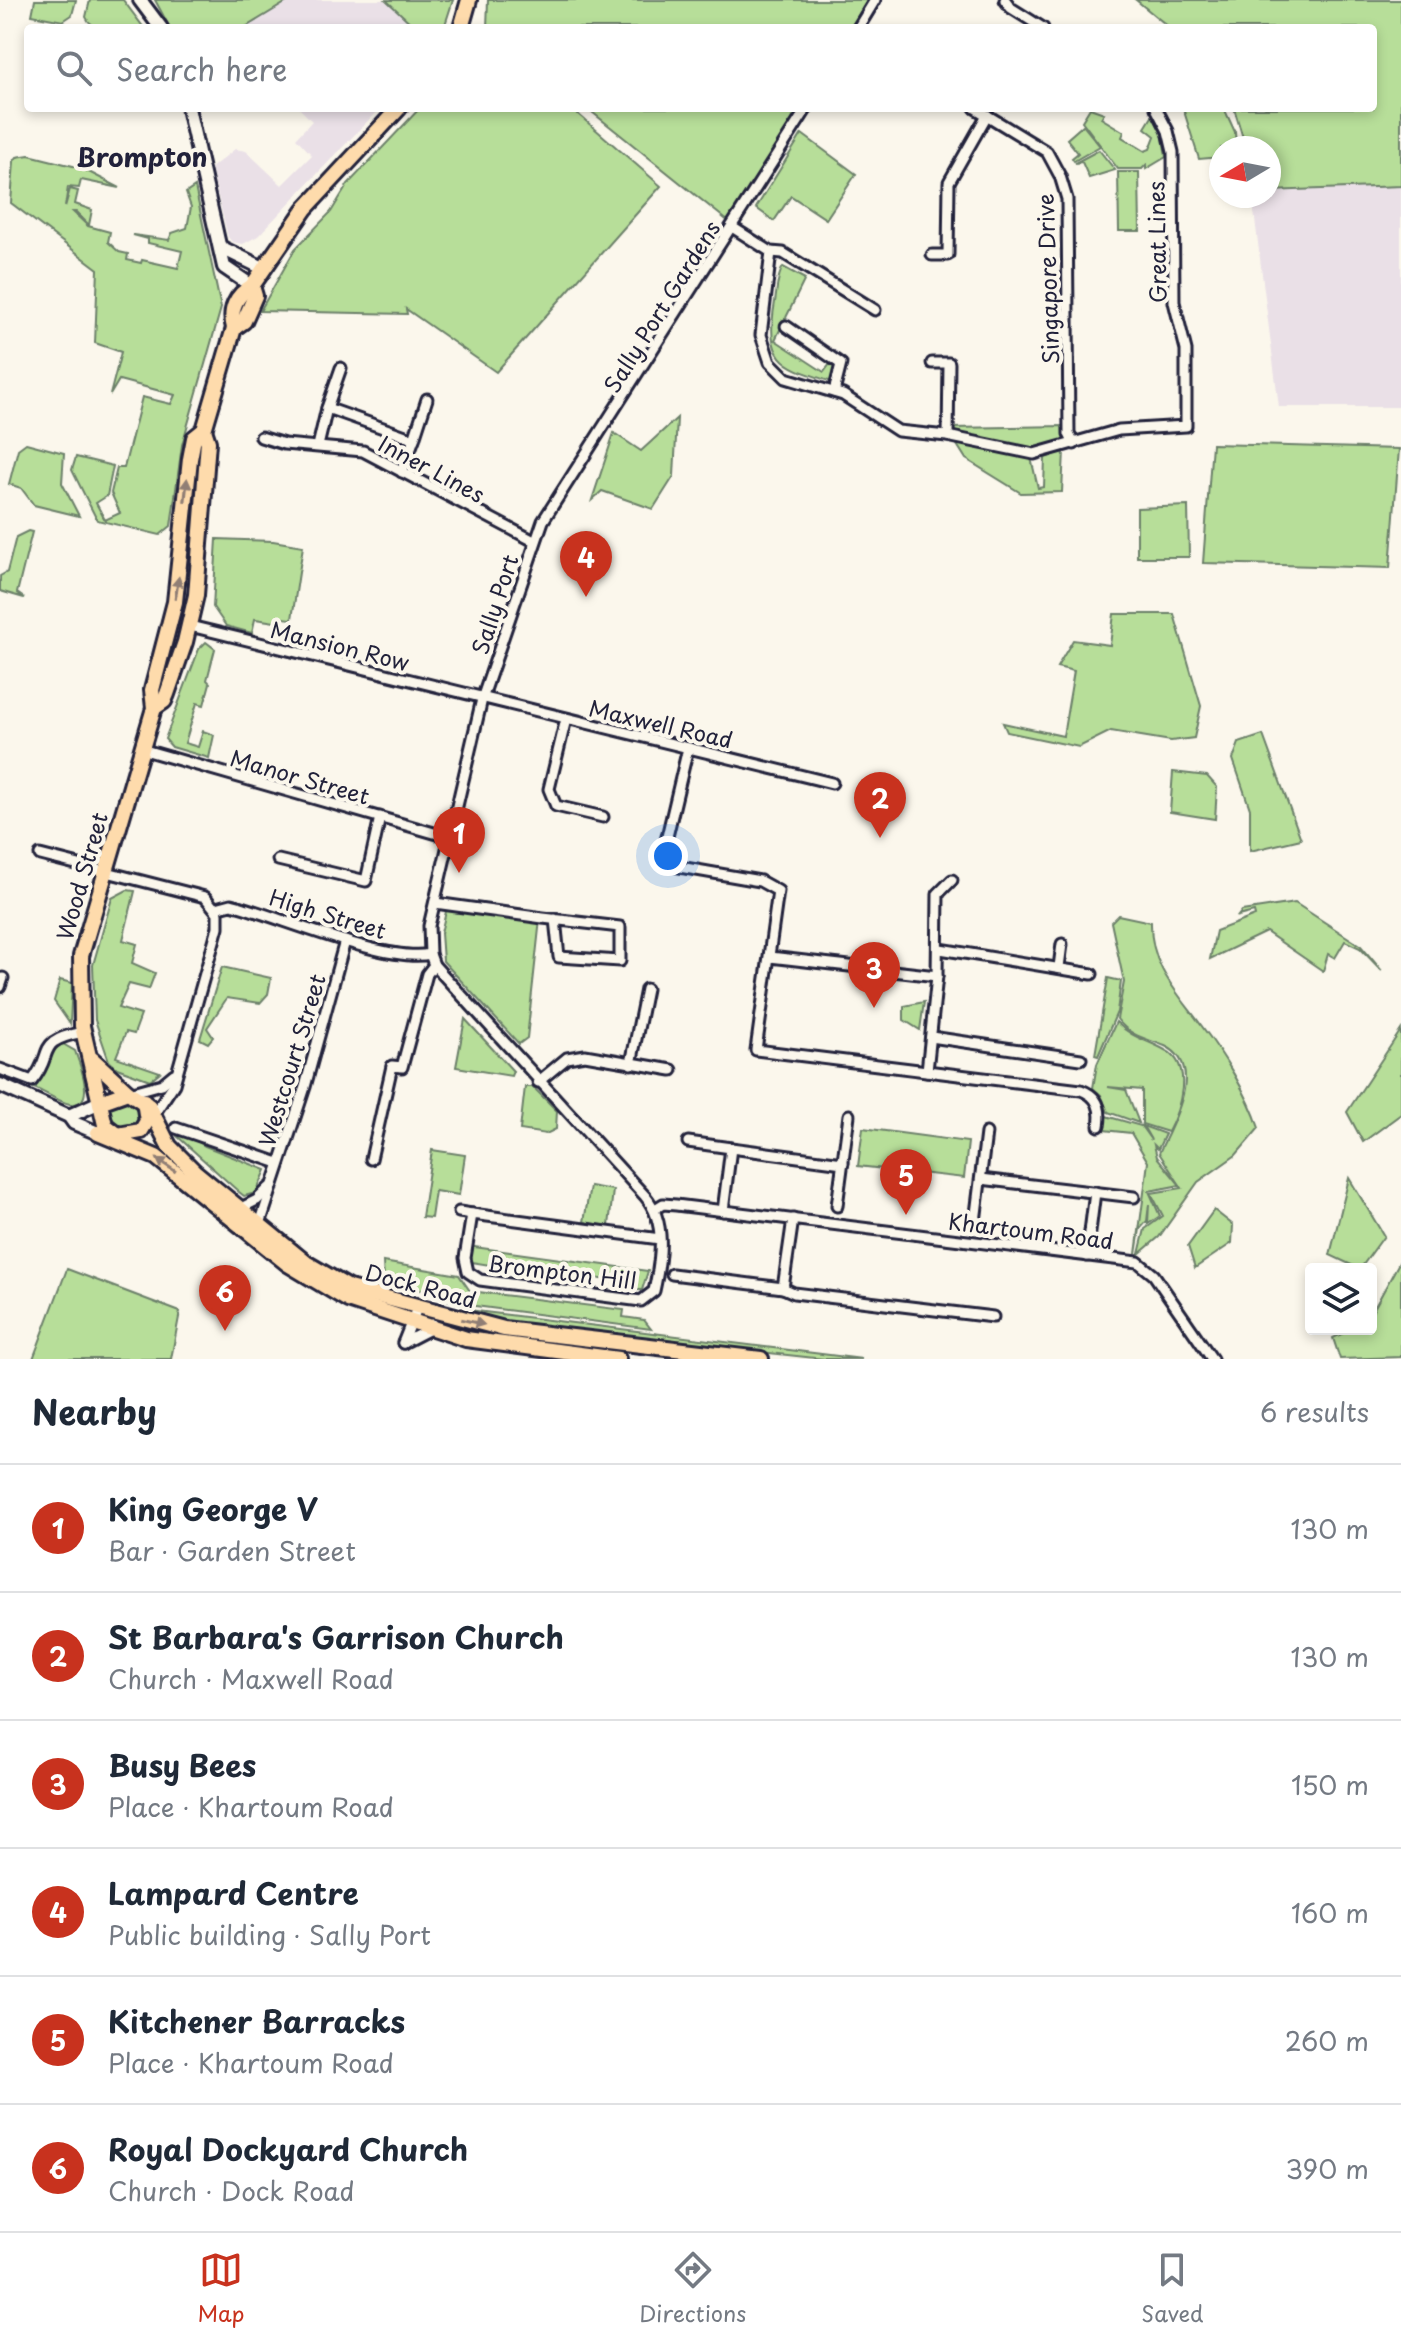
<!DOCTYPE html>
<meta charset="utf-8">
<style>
body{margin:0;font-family:"Playpen Sans",sans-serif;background:#f6f6f7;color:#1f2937}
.controls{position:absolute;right:24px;bottom:24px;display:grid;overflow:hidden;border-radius:8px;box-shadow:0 4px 12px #0003}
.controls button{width:72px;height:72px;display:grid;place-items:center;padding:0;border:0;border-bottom:2px solid #e0e1e3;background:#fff;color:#1f2937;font:40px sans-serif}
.compass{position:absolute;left:1209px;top:136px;width:72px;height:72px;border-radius:50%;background:#fff;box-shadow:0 4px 12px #0003;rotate:260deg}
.you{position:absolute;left:668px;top:856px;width:28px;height:28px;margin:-20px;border:6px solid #fff;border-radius:50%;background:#1a73e8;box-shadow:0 0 0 12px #1a73e833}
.badge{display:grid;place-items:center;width:52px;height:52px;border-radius:50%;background:#c8321e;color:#fff;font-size:26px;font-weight:700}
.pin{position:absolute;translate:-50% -66px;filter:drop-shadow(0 2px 4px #0008)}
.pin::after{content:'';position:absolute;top:42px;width:28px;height:24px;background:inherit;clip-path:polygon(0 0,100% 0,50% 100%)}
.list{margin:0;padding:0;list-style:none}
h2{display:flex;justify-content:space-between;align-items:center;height:104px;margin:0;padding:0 32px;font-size:34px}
h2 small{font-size:26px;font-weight:400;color:#747a83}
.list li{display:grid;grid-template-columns:52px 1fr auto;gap:24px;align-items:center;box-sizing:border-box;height:128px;padding:0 32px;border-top:2px solid #e0e1e3}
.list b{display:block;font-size:30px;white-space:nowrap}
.list p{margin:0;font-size:26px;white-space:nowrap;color:#747a83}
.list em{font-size:26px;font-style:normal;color:#747a83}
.icon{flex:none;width:44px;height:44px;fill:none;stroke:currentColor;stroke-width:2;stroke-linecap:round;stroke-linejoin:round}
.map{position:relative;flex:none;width:1401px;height:1359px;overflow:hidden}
.search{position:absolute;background:#fff;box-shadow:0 4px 12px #0003;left:24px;right:24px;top:24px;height:88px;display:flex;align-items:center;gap:20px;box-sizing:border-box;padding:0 28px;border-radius:8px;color:#747a83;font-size:30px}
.sheet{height:872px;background:#fff}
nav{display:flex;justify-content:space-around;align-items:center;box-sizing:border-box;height:112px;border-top:2px solid #e0e1e3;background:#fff;font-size:22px;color:#747a83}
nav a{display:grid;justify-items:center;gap:4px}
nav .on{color:#c8321e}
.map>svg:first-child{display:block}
</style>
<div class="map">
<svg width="1401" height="1359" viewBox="0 0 1401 1359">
<rect width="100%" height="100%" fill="#fbf7ec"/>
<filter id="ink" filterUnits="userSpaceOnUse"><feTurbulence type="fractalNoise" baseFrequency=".0125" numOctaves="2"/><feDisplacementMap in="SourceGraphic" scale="16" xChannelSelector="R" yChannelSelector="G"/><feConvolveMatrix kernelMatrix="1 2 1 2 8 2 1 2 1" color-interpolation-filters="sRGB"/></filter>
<g filter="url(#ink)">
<!-- built -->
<g fill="#eae0e7">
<path d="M290,0h96l30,28h-172z"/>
<path d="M299,108h81l-122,128 -15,8 -11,-2 -4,-5 -17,-69 24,-19 11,2 36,34 30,-30 -16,-17 16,-17z"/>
<path d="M1401,182v225h-122l-27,-211h17v-5z"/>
</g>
<!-- green -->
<g fill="#b7de99" stroke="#6c806a" stroke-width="2">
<path d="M35,0h41l-4,15 -9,6 -31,-6z"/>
<path d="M90,0h33l21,28c-17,0 -51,7 -58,-11z"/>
<path d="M155,0h135l-46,28h-74z"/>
<path d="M386,0h67l-9,28h-28z"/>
<path d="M488,0h380l-18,28h-363z"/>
<path d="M1136,0h265v186l-132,5v-43h-23l-12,-40h139v-80h-203z"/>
<path d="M420,108h151l90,78 -165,186 -90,-63 1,5 -147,-3 35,-62 36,-37 17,-28z"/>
<path d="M587,108h213l-71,114z"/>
<path d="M1090,108l14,5 -3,5 23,14 -2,5 23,14 5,-2 5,-13 -10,-8 8,-13 10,22 3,20 -20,12v-4l-4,4h-24l-36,-48z"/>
<path d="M1183,108h41l11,24 1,16h-15v9l-22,2z"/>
<path d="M1083,125l17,21 -26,15 -2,-3 6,-5 -11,-14z"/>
<path d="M802,134l54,40 -30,45 -35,-23 -17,25 -18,-13z"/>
<path d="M1099,150l16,20 -26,8 -7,-16 -7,1z"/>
<path d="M29,155l52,13 39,20 -39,-8 -2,8 -11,-1 -3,20 5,-18 8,2 -3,13 17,6 -3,15 -13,-13h-3l15,14 22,6 -2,10 11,10 9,2 -1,6 14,3 1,-3 36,8 4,-17 -34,-8v-4l-15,-4 36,5 3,-7 15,-5 4,-21 -5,-14 9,-6 26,121 -39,137 -11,81 -11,9 -63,-15 -25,-50 4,-13 37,9 -6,30 -11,7 9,17 15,-7 -9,-20 6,-25h7l18,-71 29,7 4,-9 -56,-15 -9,15 11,-43 -26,-9 3,-74 -87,-66 3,-42 3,-4z"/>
<path d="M1118,172h21l1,59h-21z"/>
<path d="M783,267l22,12 -30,61 49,32 6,-8 6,5 -1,14c-50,-17 -71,-19 -60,-81 2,-11 2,-27 8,-35z"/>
<path d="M677,418l-3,58 -21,33 -51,-18 -10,9 22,-67 27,18z"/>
<path d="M1065,426v15l-26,9 -84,-17 -4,-5z"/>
<path d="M954,440l77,18 7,30 6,-1 1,-29 19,-7 -2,41 -41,1 -55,-34z"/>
<path d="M26,443l38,10 -2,30 17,33 -45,-11 -13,-17 -12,-4 9,-35z"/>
<path d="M1212,444l187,5 -9,119 -187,-5z"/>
<path d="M1188,506l1,51h-52v-49z"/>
<path d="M28,531l4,1 -15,61 7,5 -24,-7v-15l7,-4 9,-35z"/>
<path d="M217,539l56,2 30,5 -11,73 -9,-1 -2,5 -26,-4 -3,14 -26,-7 -13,-19z"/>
<path d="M1114,614h60l27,92 -7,32 -23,3 -60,-10 -32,16 -72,-15 -4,-9 60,13 11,-65 -17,-4 16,-27 37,5z"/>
<path d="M206,642l9,7 -8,31 3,3 -6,22 -7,-2 -12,40 13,4 5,-16 11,4 -5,23 -37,-11 -7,-8 34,-90z"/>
<path d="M1263,735l38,104 -51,12v-42l-17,-50 6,-16z"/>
<path d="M1173,772l34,4 10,11 -2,32 -45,-7z"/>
<path d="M127,890l8,1 -12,49 14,4 -5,19 23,10 -6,16 -20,-5 -11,24 23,7 -7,19 -8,-2 -10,25 44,15 -10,8 -33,-12 -8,-7 -14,-41 -2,-55 19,-67z"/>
<path d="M1295,903l66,43 21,25 -22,-23 -15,-7 -10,17 -7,-4 -5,17 -57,-39 -56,27 6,-28 39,-15 -1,-4 -16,4 4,-5z"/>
<path d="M447,907l93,12 -13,119 -8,6 -76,-83 -2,-28z"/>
<path d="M1118,915l33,7c-1,44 26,70 50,103 22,29 47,69 58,103l-23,27 -38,27 -39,55 -20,17 6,-25 18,-13 -12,-23 31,-5 -23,-35c11,-25 49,-87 6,-107 -20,-8 -34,-9 -48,-27l7,-37 -13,-60z"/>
<path d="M222,967l49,11 -3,16 -8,9 -33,-5 -20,30 6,9 -5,6 -8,-4z"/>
<path d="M1108,978l13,3 -4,31 -19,44 -3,-1z"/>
<path d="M60,980l12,3 -2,41 -16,-23z"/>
<path d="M924,1002l-4,28 -16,-10v-14z"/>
<path d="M465,1019l48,52 -2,5 -55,-9z"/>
<path d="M1116,1022c18,17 29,17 49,28 30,15 14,61 3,82l-26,-8v-34l-34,-3 18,3 13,33 -31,-11 -7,-17 -8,-7 4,-24z"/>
<path d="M1401,1030v84l-38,28 -16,-30z"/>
<path d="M63,1044l12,7c4,11 23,56 -5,53 -12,-2 -25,-12 -36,-16 12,-12 12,-38 29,-44z"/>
<path d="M525,1087h8l24,24 -1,18 -10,5 -26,-4z"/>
<circle cx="124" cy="1114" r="15"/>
<path d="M1106,1116l35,10 10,14 -8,-14 22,8 -7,15 -4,-4 3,12 23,28 -31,6 11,25 -12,8 1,-20 -2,17 -7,8 -4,25 12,-92 -17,-29 -27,-3z"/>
<path d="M176,1128l29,18 61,24 -10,23 -12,3 -5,-4 -62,-56z"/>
<path d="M863,1128l105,14 -4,36 -106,-12z"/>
<path d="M432,1150l33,5 -6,40 -24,-4 -4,27 -9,-1z"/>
<path d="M1349,1178l35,58 -24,33 -30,-14z"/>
<path d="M590,1186l23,4 -4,36 -25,-4z"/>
<path d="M1214,1210l19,15 -1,18 -37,25 -7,-22z"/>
<path d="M467,1246l181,25 -6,19h-27l-2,-9 -29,-5 -8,3 -111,-18z"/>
<path d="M1401,1259v98l-61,2 -7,-21 19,-9h19v-15z"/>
<path d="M383,1262l76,13 11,16 154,19 -1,7 21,3 7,9 -191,-25 -50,-18 -26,-5z"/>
<path d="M67,1269l113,43 -9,47h-138z"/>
<path d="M460,1309l402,50h-38l-302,-33 -39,-8z"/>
</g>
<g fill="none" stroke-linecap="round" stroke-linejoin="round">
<defs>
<g id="street">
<path d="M1005,0l6,8 32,20"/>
<path d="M858,28l17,-28"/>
<path d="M975,108l72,44 13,24 7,23 2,235 5,10"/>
<path d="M732,227l39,25 12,1 92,57"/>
<path d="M771,252l-10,83 9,27 16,16 57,17 55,36 49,5 87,18 85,-24 67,-4v-76l-12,-48 -1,-150 -5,-21 -12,-23"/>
<path d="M932,255h16l1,-73 38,-67"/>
<path d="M786,326l55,38 -7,28"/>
<path d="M932,363h17l-1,73"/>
<path d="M327,408l14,-40"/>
<path d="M261,437l23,7 79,7 171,90"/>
<path d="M414,439l13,-40"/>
<path d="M318,446l9,-38 87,31 -12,33"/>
<path d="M190,626l642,157"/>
<path d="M566,719l-17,70 7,17 47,11"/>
<path d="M688,748l-22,93 2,24 92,16 18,10 -22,159 325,40c17,6 21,19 18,36"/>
<path d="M141,749l307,88"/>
<path d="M40,855l165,42 13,16v14l-44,157 -20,30"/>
<path d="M278,860l88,21 14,-64"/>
<path d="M435,903l108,15 77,9v34l-61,-4 -4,-38"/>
<path d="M216,908l15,-4c47,12 157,60 199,50"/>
<path d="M940,949l152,25"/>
<path d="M770,957l167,19 -10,95"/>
<path d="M1059,967l3,-23"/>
<path d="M937,976l1,-82 14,-14"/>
<path d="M0,987l3,-9"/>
<path d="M931,1037l150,22"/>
<path d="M631,1064l15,-75"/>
<path d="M0,1069l32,12c24,-29 1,-39 51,-49"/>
<path d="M538,1082l29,-24 18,-3 87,15"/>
<path d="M133,1092l29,-8 12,-10"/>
<path d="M176,1128l103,35"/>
<path d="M688,1142l43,6 -8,63"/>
<path d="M731,1148l112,15"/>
<path d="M371,1159l21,-93 10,1 25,-93 7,-9"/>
<path d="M981,1179l153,18"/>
<path d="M837,1206l12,-91"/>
<path d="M239,1209l18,-9 12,-12"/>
<path d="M655,1209l8,-5 13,1 462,57 16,13 58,84"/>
<path d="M459,1212l13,2"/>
<path d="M975,1222l11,-89"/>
<path d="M259,1227l46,-140 40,-146"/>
<path d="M660,1239l-188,-25 -7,44 3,14 12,8 161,21 13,-10c7,-32 13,-69 -9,-95l-211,-231 -4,-11 -1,-28 53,-227 61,-178 264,-413"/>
<path d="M1087,1256l8,-64"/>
<path d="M672,1274l111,14 10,-69"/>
<path d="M783,1288l11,5 199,24"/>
<path d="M403,1343l27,-14 2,-5"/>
<path d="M403,1343l14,-35"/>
</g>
<g id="secondary">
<path d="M140,0l21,28"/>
<path d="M188,108l36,159 28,19"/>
<path d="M220,247l43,21"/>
<path d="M0,1085l69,31 5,7 24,10"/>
<path d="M69,1116l31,-14"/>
</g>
<g id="primary">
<path d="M461,28l8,-28"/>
<path d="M234,328l10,-7 11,-25 -3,-10"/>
<path d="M154,708l10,-7 3,-7 18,-52 11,-47 12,-153 -4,-12"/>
<path d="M92,1059l36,33"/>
<path d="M144,1101l3,20 -6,10 -23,4 -13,-10 -23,-99 -1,-70 73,-248 -2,-18 23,-88 15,-143 4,-21 10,-8 30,-102c-5,-18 2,-33 18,-42l53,-77 94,-101"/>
<path d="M100,1102l28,-10 21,14 20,40 26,26 111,91 43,25 155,41 257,30"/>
<path d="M98,1133l58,24 132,107 60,36 118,39 152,20"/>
</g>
</defs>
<!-- street casing -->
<use href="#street" stroke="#22223b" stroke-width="15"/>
<!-- secondary casing -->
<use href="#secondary" stroke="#22223b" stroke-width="18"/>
<!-- primary casing -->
<use href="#primary" stroke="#22223b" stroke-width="20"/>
<!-- street -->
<use href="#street" stroke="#fbf7ec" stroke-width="9"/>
<!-- secondary -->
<use href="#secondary" stroke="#fbf7ec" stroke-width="12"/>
<!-- primary -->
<use href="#primary" stroke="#fedbac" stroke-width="14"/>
</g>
<!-- one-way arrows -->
<defs><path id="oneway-solid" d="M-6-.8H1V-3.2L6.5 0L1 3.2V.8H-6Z" transform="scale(2)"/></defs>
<g fill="#907e74">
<use href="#oneway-solid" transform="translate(186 490) rotate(-84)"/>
<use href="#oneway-solid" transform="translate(177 588) rotate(-81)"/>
<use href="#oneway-solid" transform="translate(166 1165) rotate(-145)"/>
<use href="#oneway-solid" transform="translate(473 1322) rotate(13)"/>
</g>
</g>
<g text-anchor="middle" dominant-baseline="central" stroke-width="8" stroke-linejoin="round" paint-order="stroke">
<!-- street labels -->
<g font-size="22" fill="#22223b" stroke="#fbf7ec">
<text transform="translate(1156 242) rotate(-91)">Great Lines</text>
<text transform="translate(1047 279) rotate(-92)">Singapore Drive</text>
<text transform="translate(661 306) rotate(-58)">Sally Port Gardens</text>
<text transform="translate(432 468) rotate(28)">Inner Lines</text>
<text transform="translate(494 604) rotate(-72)">Sally Port</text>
<text transform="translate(340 645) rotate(14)">Mansion Row</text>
<text transform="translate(661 723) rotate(13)">Maxwell Road</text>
<text transform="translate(300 776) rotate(16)">Manor Street</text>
<text transform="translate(81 876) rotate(-74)">Wood Street</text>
<text transform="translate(328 913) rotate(17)">High Street</text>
<text transform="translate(291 1060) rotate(-73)">Westcourt Street</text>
<text transform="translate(1031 1230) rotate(7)">Khartoum Road</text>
<text transform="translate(562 1271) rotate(7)">Brompton Hill</text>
<text transform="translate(421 1285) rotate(15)">Dock Road</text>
</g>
<!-- quarter labels -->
<g font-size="26" font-weight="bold" fill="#22223b" stroke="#fbf7ec">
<text x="142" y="156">Brompton</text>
</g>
</g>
</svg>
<div class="controls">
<button><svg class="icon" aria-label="layers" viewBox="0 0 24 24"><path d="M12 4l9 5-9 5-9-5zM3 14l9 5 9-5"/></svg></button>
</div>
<svg class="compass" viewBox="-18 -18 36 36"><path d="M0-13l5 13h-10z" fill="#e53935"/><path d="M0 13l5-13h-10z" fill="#747a83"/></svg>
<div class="you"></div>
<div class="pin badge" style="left:459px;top:873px">1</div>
<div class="pin badge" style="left:880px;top:838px">2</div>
<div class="pin badge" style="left:874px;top:1008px">3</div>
<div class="pin badge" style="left:586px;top:597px">4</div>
<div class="pin badge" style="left:906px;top:1215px">5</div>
<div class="pin badge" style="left:225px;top:1331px">6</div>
<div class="search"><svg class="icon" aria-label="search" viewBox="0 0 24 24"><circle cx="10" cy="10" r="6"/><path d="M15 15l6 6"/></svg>Search here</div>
</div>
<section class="sheet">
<h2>Nearby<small>6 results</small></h2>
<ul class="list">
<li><span class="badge">1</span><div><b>King George V</b><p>Bar · Garden Street</p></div><em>130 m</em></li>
<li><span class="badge">2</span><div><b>St Barbara's Garrison Church</b><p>Church · Maxwell Road</p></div><em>130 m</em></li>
<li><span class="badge">3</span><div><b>Busy Bees</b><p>Place · Khartoum Road</p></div><em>150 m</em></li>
<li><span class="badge">4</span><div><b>Lampard Centre</b><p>Public building · Sally Port</p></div><em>160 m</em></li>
<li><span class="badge">5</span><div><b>Kitchener Barracks</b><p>Place · Khartoum Road</p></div><em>260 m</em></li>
<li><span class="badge">6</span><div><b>Royal Dockyard Church</b><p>Church · Dock Road</p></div><em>390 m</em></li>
</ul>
</section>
<nav>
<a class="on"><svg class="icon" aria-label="map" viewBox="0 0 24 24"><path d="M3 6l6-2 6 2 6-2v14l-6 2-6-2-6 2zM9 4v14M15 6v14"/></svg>Map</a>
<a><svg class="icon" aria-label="directions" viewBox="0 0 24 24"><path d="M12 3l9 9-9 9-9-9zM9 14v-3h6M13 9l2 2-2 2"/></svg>Directions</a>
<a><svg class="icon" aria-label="saved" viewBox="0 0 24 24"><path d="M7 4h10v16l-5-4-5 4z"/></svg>Saved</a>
</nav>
